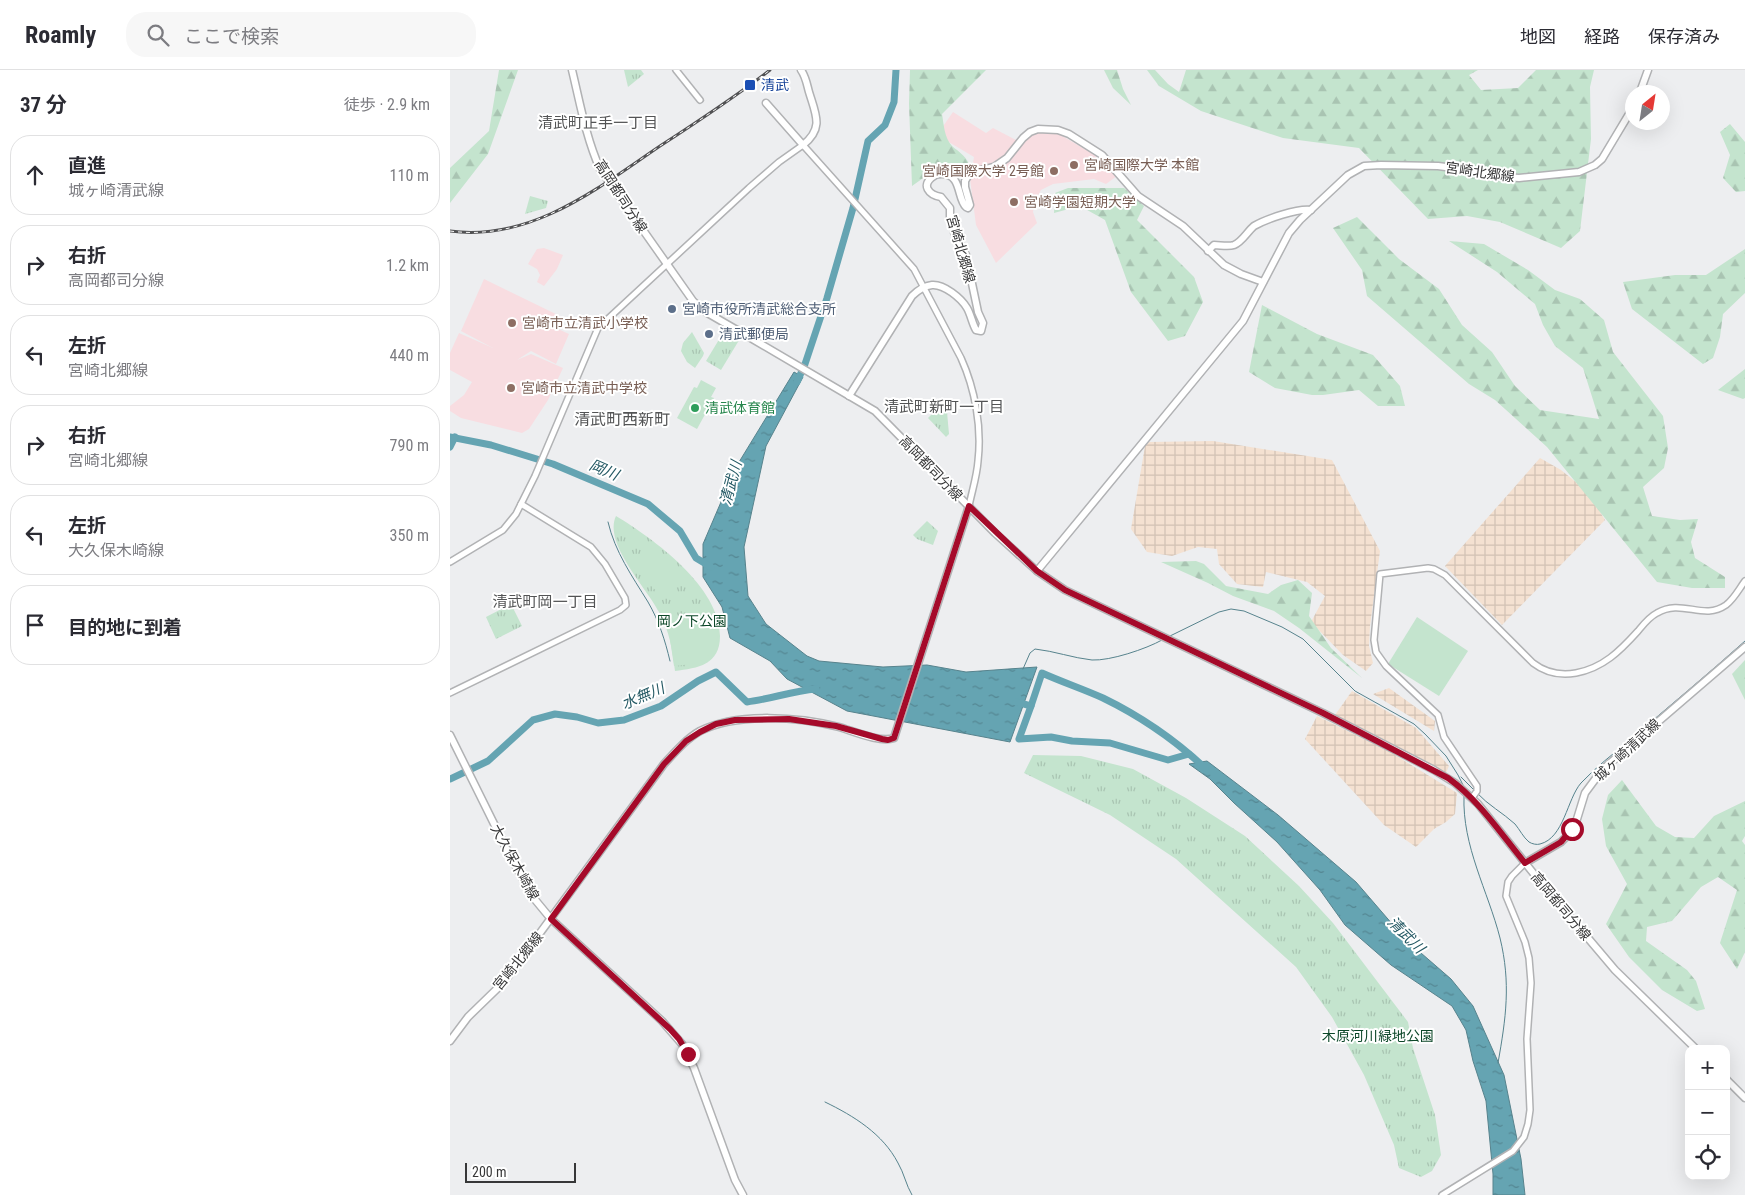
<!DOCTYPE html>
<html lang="ja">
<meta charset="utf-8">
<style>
body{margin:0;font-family:"Roboto Condensed","Noto Sans JP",sans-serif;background:#f7f7f7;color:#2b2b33}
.controls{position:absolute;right:15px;bottom:15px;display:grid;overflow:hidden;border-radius:10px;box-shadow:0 5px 20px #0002}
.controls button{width:45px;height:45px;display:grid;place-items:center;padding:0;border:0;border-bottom:1px solid #e1e1e2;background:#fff;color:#2b2b33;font:25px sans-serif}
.compass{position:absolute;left:1175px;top:15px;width:45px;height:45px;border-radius:50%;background:#fff;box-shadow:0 5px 20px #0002;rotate:30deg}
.scale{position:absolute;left:15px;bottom:12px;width:111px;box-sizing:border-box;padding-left:5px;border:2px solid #373738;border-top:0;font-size:14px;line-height:18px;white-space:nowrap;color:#373738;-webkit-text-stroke:4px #fff;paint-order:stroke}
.stop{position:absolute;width:15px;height:15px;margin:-11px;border:4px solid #a50a2a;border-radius:50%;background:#fff}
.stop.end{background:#a50a2a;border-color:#fff;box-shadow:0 1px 5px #0008}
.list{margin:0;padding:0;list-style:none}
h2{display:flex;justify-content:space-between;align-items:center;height:65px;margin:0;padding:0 20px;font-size:21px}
h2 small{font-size:16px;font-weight:400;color:#7c7c81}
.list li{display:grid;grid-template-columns:32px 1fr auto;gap:15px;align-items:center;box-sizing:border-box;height:80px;margin:0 10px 10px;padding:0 10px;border:1px solid #e1e1e2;border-radius:20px}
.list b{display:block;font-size:19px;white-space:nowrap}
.list p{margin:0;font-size:16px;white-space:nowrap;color:#7c7c81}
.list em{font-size:16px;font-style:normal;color:#7c7c81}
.icon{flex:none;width:28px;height:28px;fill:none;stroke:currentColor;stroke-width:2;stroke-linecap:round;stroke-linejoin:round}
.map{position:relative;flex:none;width:1295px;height:1125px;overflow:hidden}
header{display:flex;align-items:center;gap:30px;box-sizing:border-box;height:70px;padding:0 25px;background:#fff;border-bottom:1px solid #e1e1e2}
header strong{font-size:24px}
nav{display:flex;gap:28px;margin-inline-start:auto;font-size:18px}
.search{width:350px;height:45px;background:#f7f7f7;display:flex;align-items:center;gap:12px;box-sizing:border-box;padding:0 18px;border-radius:20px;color:#7c7c81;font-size:19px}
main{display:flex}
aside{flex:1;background:#fff}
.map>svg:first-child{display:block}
</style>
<header>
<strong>Roamly</strong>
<div class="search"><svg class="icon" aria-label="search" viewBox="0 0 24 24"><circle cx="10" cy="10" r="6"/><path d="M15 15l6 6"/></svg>ここで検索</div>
<nav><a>地図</a><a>経路</a><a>保存済み</a></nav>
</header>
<main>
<aside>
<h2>37 分<small>徒歩 · 2.9 km</small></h2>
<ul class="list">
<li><svg class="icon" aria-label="ahead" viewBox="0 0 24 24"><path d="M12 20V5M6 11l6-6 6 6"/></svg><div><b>直進</b><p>城ヶ崎清武線</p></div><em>110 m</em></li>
<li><svg class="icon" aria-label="right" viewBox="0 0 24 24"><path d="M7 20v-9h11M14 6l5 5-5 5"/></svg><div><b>右折</b><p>高岡都司分線</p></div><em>1.2 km</em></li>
<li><svg class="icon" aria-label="left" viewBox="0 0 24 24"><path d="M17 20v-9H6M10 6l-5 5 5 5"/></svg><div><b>左折</b><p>宮崎北郷線</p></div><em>440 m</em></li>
<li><svg class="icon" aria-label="right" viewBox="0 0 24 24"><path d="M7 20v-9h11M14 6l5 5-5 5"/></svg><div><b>右折</b><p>宮崎北郷線</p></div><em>790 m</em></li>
<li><svg class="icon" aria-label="left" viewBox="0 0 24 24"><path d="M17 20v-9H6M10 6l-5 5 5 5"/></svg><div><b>左折</b><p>大久保木崎線</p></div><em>350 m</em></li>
<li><svg class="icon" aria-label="arrive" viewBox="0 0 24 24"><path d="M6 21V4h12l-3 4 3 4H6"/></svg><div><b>目的地に到着</b></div></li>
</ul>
</aside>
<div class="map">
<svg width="1295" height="1125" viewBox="0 0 1295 1125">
<defs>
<pattern id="industrial-grid" width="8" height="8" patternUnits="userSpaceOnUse" patternTransform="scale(1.25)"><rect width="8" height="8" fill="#f4e1d1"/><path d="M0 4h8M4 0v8" fill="none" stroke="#d2c2b4"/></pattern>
<pattern id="forest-firs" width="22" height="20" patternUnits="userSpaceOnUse" patternTransform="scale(1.25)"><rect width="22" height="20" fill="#c4e4ce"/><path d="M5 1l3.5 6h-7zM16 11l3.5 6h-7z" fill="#a9c4b2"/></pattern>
<pattern id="park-tufts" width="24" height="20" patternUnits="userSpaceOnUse" patternTransform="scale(1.25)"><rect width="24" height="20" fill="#c4e4ce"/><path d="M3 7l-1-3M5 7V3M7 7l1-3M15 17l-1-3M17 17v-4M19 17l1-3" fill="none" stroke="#a9c4b2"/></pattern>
<pattern id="water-ripples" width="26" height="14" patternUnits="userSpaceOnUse" patternTransform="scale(1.25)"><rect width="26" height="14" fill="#65a4b2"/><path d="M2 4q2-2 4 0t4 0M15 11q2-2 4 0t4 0" fill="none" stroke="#548692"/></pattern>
</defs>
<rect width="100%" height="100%" fill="#edeef0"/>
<!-- industrial -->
<g fill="url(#industrial-grid)">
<path d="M763,371l119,19 48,91 -10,75 -1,20 4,17 -7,8 -23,-16 -32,-33 14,-26 -18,-14 -41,-10 -3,15 -26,-3 -18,-20 -2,-15 -19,-2 -26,9 -25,-4 -16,-23 14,-83 4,-4z"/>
<path d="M1090,388l21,12 27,22 17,28 -103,105 -57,-59z"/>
<path d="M939,618l46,33 -1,10 -61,-37z"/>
<path d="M902,621l64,37 33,38 -3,7 -111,-58z"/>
<path d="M867,646l73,36 67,41 -2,21 -9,8 -12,7 -18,18 -32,-22 -79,-86z"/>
</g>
<!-- education -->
<g fill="#f8dde1">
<path d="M503,42l33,21 7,-5 23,12 22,-8 21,2 34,20 24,22 -11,8 -12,-5 -41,5 -12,6 -6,11 -2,11 4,11 -41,40 -20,-38 -6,-46 4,-22 -37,-22z"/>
<path d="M94,178l19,7 -6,14 -13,17 -7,-4 3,-7 -3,-6 -9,-5 9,-15z"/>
<path d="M34,209l78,38 -4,12 11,5 -13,30 -25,-13 -14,9 14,-6 32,14 -15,32 -19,29 -7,4 -61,-15 -11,-7v-5l14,-11 8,-13 -22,-12v-17l9,-20 34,15 -32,-17z"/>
</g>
<!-- forest -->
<g fill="url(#forest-firs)">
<path d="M49,0h19l-30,84 -38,49v-35l39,-37z"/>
<path d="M460,0h76l-44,44c2,11 2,23 10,32 7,6 13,9 17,18l-17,6 -18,-3 -8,9 -14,10 -3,-82z"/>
<path d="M654,0h13l6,19 8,16 -18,-17z"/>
<path d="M697,0h8l13,14 11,8 7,-22h292l-9,5 12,15 37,-2 18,-18h58l-4,17 1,52 -11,92 -19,17 -61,-26 -33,-6 -39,3 -69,-71 -76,-10 -82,-27 -42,-25z"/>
<path d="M1280,54l15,18v49l-9,1 -13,-14 7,-23 -10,-23z"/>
<path d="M618,118h56l20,18 -7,14 57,57 9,25 -18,34 -17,5 -37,-49 -26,-72 -25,-14 -26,7 1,-20z"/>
<path d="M907,147l42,42 40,30 23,36 30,27 23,34 25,24 59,9 -16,-51 -28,-22 -12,-21 -8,-21 -38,-32 -48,-31 35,3 44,26 27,20 25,9 24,21 9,32 50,64 5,32 -4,20 -21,19 9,29 28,4 18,-1 -7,23 4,16 30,19v11h-33l-35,-6 -110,-135 -52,-47 -26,-16 -102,-88 -5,-26 -29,-42z"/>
<path d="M1295,179v44l-22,21 -3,23 -7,21 -10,6 -71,-55 -9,-27 52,-7h31z"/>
<path d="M812,235l55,29 56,21 27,31 5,20h-27l-19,-16 -36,5h-11l-37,-7 -26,-16z"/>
<path d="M1295,299v29l-2,1 -25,-9z"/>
<path d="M746,491l8,3 22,22 42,8 13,-9 17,-5 14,13 -3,23 22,32 31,30 -63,-50 -25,-17 -41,-15 -25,-13 -47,-21z"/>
<path d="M1295,590v40l-13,-26z"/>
<path d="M1172,710l34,46 19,11 19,1 20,-22 31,-15v35l-3,5 3,4v107l-8,17 -17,-26 17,-53 -19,-13 -17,10 -29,34 -25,6 -1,14 41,29 9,11 9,28 -8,2 -35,-21 -33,-33 -23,-33 21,-40 -21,-38 -4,-27 6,-24z"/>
</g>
<!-- park -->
<g fill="url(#park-tufts)">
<path d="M174,0h17l3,4 -16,13z"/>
<path d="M80,126l18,5 -2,7 -21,6z"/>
<path d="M276,258l15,9 -20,33 -15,-9z"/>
<path d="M242,262l12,21 -1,3 -8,12 -8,-6 -6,-11 2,-8z"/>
<path d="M491,335l6,7 2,22 -3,3 -18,-19z"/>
<path d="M166,446c38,23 104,71 104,120 0,29 -22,32 -45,35 -3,-23 -5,-38 -16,-59 -12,-24 -56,-69 -43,-96z"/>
<path d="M477,451l11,10 -5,14 -16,-6 -4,-4z"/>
<path d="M61,534l11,22 -26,13 -10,-22z"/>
<path d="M583,685l48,1 52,13 53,29 59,38 54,50 34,37 75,99 5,26 22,67 6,40 -9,16 -11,6 -22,-9 -5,-23 -30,-70 -32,-58 -36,-50 -120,-108 -66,-44 -86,-42z"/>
</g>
<!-- pitch -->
<g fill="#c4e4ce">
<path d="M251,310l15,8 -5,9 3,1 -17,31 -20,-11 17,-31 3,1z"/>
<path d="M198,483l29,25 -17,17 -26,-27z"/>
<path d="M263,540c9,18 6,44 -15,52 -7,3 -16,3 -24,4l-6,-40 2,-9z"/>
<path d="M967,547l51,34 -29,45 -51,-32z"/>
</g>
<!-- water -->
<g fill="url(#water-ripples)" stroke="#57838d">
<path d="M344,302l9,5 -37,69 -22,101 4,49 18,28 41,32 12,5 64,6 44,-2 39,7 71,-5 -27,75 -163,-31 -60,-32 -17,-18 -40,-23 -8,-31 -19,-30v-33l33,-77z"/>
<path d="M757,691l71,54 78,67 50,58 45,39 22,27 31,69 17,84 4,36h-32v-21l-7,-73 -13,-40 -7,-31 -14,-24 -61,-41 -46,-40 -25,-35 -43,-48 -43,-39 -24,-24 -21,-15z"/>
</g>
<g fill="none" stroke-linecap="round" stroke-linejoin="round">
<!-- stream -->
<g stroke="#57838d" stroke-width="1">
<path d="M158,452c7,30 24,54 40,80 11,19 17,38 22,59"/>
<path d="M720,566l49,-24 12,-3 13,2 38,16 21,12 52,52 59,33 11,10 21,22 12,19 6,12"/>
<path d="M573,599l7,-16 5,-4c19,2 38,9 57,11 18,1 54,-11 70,-20"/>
<path d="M1011,707l13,13"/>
<path d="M1027,723c11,12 26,20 38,31 5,6 8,13 14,18 3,2 8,3 11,2 24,-6 27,-45 41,-61 15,-16 32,-29 49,-43 38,-33 77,-65 115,-99"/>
<path d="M1014,726c-2,50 24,95 36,142 11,45 6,80 -2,125"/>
<path d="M375,1032c29,14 58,32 73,61 6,10 8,22 14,32"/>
</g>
<!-- river -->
<g stroke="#65a4b2" stroke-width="7">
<path d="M347,312l8,-18 22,-66 26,-90 15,-67 17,-16 9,-23 2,-32"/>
<path d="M0,367l41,8 62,19 95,40 32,27 16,27 15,9"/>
<path d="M0,377l5,-10"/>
<path d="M566,632l15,4 11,-33c20,9 41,16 61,25 37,18 72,42 102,70"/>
<path d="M581,636l-12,33 32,-2 21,4 38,2 58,17 21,-6"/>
<path d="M0,709l38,-18 45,-41 22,-6 22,3 21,6 26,-3 37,-14 37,-25 18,-9 31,30c24,-3 45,-11 69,-13"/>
</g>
<defs>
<g id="minor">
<path d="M226,0l24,30"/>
<path d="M0,492l53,-32 13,-16 19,-38 63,-148 151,-140 30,-26 24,-17 111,124 47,89c14,31 21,69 17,103 -1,15 -6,30 -9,45"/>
<path d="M0,623l170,-83 6,-5 -1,-7 -20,-34 -14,-17 -70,-43"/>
<path d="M1022,728l5,-7v-5l-33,-49 -6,-22 -52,-49 -10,-14 -2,-12 6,-66 48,-6 6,1 11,6 88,88c13,10 26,13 43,10 27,-5 44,-22 62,-42 5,-6 11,-14 19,-18 25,-15 46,8 69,-8 8,-6 13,-16 19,-24"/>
<path d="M992,1125l71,-44 11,-14 4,-13 2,-14 -3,-71 4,-56 -2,-25 -4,-16 -19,-46 2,-14 4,-6 13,-13"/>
</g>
<g id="major">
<path d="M122,0c8,33 14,68 28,99l93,132 11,10 45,26 126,74 120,122 42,38 28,19 258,123 111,57 21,13 23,21 60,75 77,91 81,79"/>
<path d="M1190,22l8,-22"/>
<path d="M316,33l37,42c21,-17 13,-30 6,-53 -2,-7 -3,-15 -8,-22"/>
<path d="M758,181l6,-6c6,0 14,2 20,0 8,-3 13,-13 20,-19 12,-7 44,-18 57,-16"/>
<path d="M399,326l63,-100c5,-5 12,-10 20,-11 12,-1 29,13 35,23 4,7 5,15 9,22l5,1 2,-8 -5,-11 -12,-57 -12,-23v-7l-4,-7v-10l-9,-11c-12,-2 -21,-12 -7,-21 2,-2 5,-2 8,-2 20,0 15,25 24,33l2,1 2,-3 -5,-18v-6l3,-5 5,-4 21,-5 13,-9 16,-20 7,-6 8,-3 20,1 11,4 33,21 36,41 45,30 41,39 17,9 22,8"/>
<path d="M587,501l206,-250 46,-88 11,-13 48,-45 16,-9 17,-1 57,1 23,3 27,7 31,2 60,-6 16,-7 7,-6 30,-50"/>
<path d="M0,665l55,111 27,50 19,23 111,102 20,23 12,24 41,112 8,15"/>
<path d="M1075,793l36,-21 8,-8 8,-15 8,-26 17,-23 143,-123"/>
<path d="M0,971l18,-24 36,-35 160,-218c11,-12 22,-25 36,-33 37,-19 100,-14 139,-4 14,4 41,16 55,11l75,-232"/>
<path d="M1276,1009l19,19"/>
</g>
</defs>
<!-- minor casing -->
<use href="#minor" stroke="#b1b2b4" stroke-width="8"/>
<!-- major casing -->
<use href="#major" stroke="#b1b2b4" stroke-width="9"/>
<!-- minor -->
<use href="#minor" stroke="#fff" stroke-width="5"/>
<!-- major -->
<use href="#major" stroke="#fff" stroke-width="6"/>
<defs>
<path id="rail" d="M0,161c81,11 148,-43 210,-85 37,-24 75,-49 110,-76"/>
</defs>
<!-- rail casing -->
<use href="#rail" stroke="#515153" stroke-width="3"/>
<!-- rail -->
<use href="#rail" stroke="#fff" stroke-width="1" stroke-dasharray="4" stroke-linecap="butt"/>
</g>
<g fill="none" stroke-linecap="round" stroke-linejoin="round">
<!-- route -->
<path stroke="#a50a2a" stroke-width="6" d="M238,984l-9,-15 -9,-10 -119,-110 113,-155 22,-23 14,-9 16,-8 19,-4 54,-1 47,7 46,13 6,1 6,-2 75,-232 68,65 28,19 258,123 125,65c31,22 53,56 77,85l36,-21 11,-13"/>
</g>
<!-- markers -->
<rect fill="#1a4fb4" stroke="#fff" stroke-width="2" x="294" y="9" width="12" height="12" rx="2.5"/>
<g fill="#8d6e63" stroke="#fff" stroke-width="2">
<circle cx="624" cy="95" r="5"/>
<circle cx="604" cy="101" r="5"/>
<circle cx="564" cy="132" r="5"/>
<circle cx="62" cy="253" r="5"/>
<circle cx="61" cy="318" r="5"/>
</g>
<g fill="#5c6f8a" stroke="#fff" stroke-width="2">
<circle cx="222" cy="239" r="5"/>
<circle cx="259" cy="264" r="5"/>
</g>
<circle fill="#2e9e5b" stroke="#fff" stroke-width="2" cx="245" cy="338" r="5"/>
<g text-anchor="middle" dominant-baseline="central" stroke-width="4" stroke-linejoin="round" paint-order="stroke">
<!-- transit labels -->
<g font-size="14" fill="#164399" stroke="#fff" text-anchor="start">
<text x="311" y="15">清武</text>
</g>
<!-- education labels -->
<g font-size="14" fill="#785e54" stroke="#fff" text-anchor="start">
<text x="634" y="95">宮崎国際大学 本館</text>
<text x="594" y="101" text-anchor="end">宮崎国際大学 2号館</text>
<text x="574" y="132">宮崎学園短期大学</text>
<text x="72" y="253">宮崎市立清武小学校</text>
<text x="71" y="318">宮崎市立清武中学校</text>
</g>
<!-- street labels -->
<g font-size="14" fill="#373738" stroke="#fff">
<text transform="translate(1030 102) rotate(8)">宮崎北郷線</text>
<text transform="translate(171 126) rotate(57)">高岡都司分線</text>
<text transform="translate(511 179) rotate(74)">宮崎北郷線</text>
<text transform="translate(481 398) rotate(46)">高岡都司分線</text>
<text transform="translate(1177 680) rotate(-43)">城ヶ崎清武線</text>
<text transform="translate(65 792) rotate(61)">大久保木崎線</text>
<text transform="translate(1111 836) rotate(50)">高岡都司分線</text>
<text transform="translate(68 891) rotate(-51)">宮崎北郷線</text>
</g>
<!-- service labels -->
<g font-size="14" fill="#4e5e75" stroke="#fff" text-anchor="start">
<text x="232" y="239">宮崎市役所清武総合支所</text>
<text x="269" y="264">清武郵便局</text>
</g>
<!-- leisure labels -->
<g font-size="14" fill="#27864d" stroke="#fff" text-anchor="start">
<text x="255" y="338">清武体育館</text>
</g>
<!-- park labels -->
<g font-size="14" fill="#0c4729" stroke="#fff">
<text x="242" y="551">岡ノ下公園</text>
<text x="928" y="966">木原河川緑地公園</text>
</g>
<!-- neighbourhood labels -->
<g font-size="15" fill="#535455" stroke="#fff">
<text x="148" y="53">清武町正手一丁目</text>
<text x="494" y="337">清武町新町一丁目</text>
<text x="95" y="532">清武町岡一丁目</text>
</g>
<!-- water labels -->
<g font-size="15" font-style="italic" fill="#245964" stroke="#fff">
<text transform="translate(154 400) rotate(23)">岡川</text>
<text transform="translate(281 413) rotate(-75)">清武川</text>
<text transform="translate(193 626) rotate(-23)">水無川</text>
<text transform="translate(956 865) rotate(45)">清武川</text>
</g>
<!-- quarter labels -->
<g font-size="16" fill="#535455" stroke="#fff">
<text x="172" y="349">清武町西新町</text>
</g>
</g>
</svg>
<div class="controls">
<button>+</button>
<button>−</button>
<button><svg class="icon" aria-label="locate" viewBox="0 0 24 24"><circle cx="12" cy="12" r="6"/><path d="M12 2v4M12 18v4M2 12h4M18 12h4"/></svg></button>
</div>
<svg class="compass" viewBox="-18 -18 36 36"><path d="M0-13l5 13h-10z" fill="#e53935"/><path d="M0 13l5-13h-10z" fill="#7c7c81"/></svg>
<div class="scale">200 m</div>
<div class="stop" style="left:1122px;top:759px"></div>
<div class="stop end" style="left:238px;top:984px"></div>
</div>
</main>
